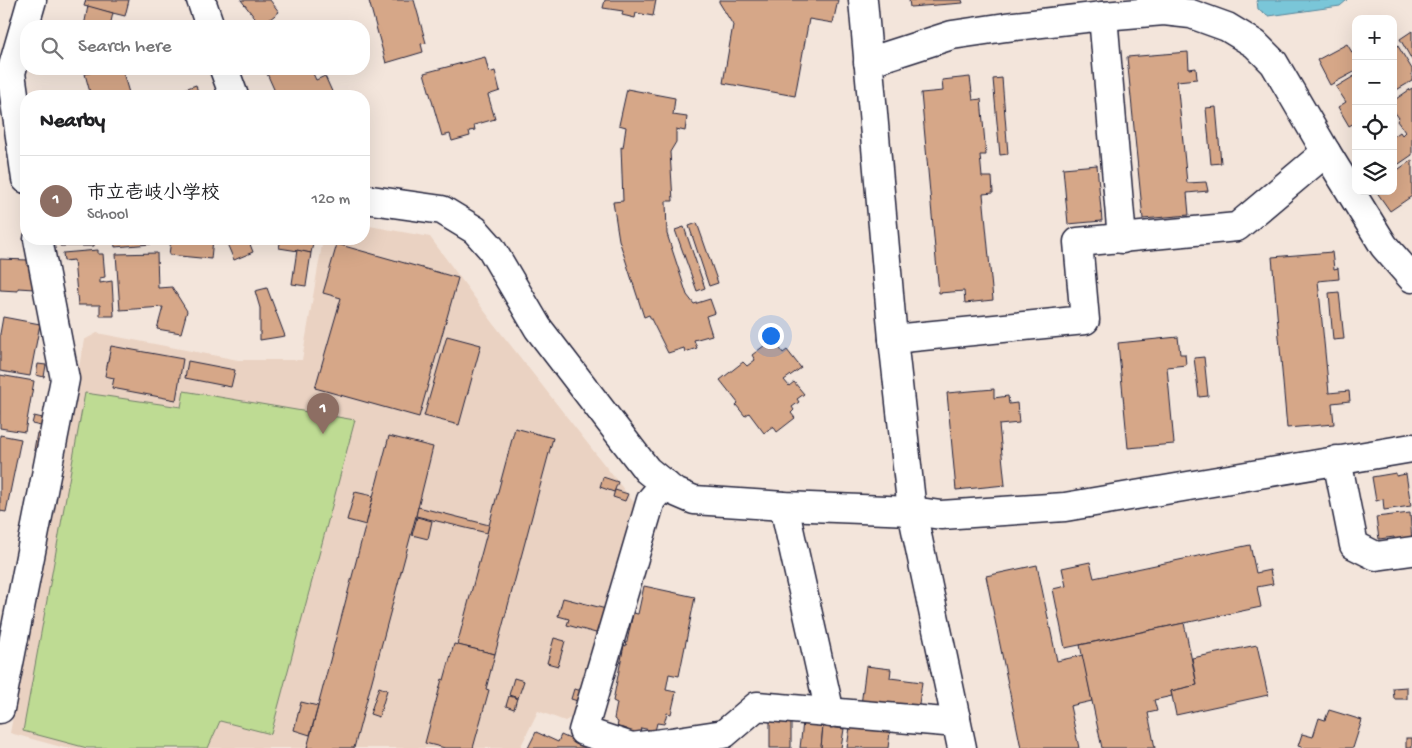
<!DOCTYPE html>
<meta charset="utf-8">
<style>
body{margin:0;font-family:"Gochi Hand","Klee One",sans-serif;background:#f6f6f6;color:#202124}
.controls{position:absolute;right:15px;top:15px;display:grid;overflow:hidden;border-radius:10px;box-shadow:0 5px 20px #0002}
.controls button{width:45px;height:45px;display:grid;place-items:center;padding:0;border:0;border-bottom:1px solid #e0e0e0;background:#fff;color:#202124;font:25px sans-serif}
.you{position:absolute;left:770px;top:335px;width:18px;height:18px;margin:-12px;border:4px solid #fff;border-radius:50%;background:#1a73e8;box-shadow:0 0 0 8px #1a73e833}
.badge{display:grid;place-items:center;width:32px;height:32px;border-radius:50%;background:#d1495b;color:#fff;font-size:16px;font-weight:700}
.pin{position:absolute;translate:-50% -41px;filter:drop-shadow(0 1px 2px #0008)}
.pin::after{content:'';position:absolute;top:26px;width:18px;height:15px;background:inherit;clip-path:polygon(0 0,100% 0,50% 100%)}
.list{margin:0;padding:0;list-style:none}
h2{display:flex;justify-content:space-between;align-items:center;height:65px;margin:0;padding:0 20px;font-size:21px}
h2 small{font-size:16px;font-weight:400;color:#757577}
.list li{display:grid;grid-template-columns:32px 1fr auto;gap:15px;align-items:center;box-sizing:border-box;height:90px;padding:0 20px;border-top:1px solid #e0e0e0}
.list b{display:block;font-size:19px;white-space:nowrap}
.list p{margin:0;font-size:16px;white-space:nowrap;color:#757577}
.list em{font-size:16px;font-style:normal;color:#757577}
.icon{flex:none;width:28px;height:28px;fill:none;stroke:currentColor;stroke-width:2;stroke-linecap:round;stroke-linejoin:round}
.map{position:relative;flex:none;width:1412px;height:748px;overflow:hidden}
.search{position:absolute;background:#fff;box-shadow:0 5px 20px #0002;left:20px;top:20px;width:350px;height:55px;display:flex;align-items:center;gap:12px;box-sizing:border-box;padding:0 18px;border-radius:20px;color:#757577;font-size:19px}
.panel{position:absolute;background:#fff;box-shadow:0 5px 20px #0002;left:20px;top:90px;width:350px;height:155px;border-radius:20px}
.map>svg:first-child{display:block}
</style>
<div class="map">
<svg width="1412" height="748" viewBox="0 0 1412 748">
<rect width="100%" height="100%" fill="#f3e5db"/>
<filter id="ink" filterUnits="userSpaceOnUse"><feTurbulence type="fractalNoise" baseFrequency=".02" numOctaves="2"/><feDisplacementMap in="SourceGraphic" scale="10" xChannelSelector="R" yChannelSelector="G"/><feConvolveMatrix kernelMatrix="1 2 1 2 8 2 1 2 1" color-interpolation-filters="sRGB"/></filter>
<g filter="url(#ink)">
<!-- built -->
<path fill="#ead2c2" d="M364,225l66,12 67,91 142,181 -60,204 -14,8 -27,-10 -18,37h-455l-55,-15 74,-393 13,-7 141,27h64l21,-121h41z"/>
<!-- green -->
<path fill="#bedb93" stroke="#707e67" d="M184,391l171,29 -84,314 -51,-13 -12,27h-121l-64,-17 62,-338 96,14z"/>
<!-- water -->
<path fill="#7ac6d8" stroke="#578499" d="M1257,0h90l-7,6 -71,10 -11,-7z"/>
<!-- building -->
<g fill="#d6a788" stroke="#22223b">
<path d="M86,0h43l-4,16 -41,-10z"/>
<path d="M241,0h29l9,12 -18,14z"/>
<path d="M371,0h43l12,43 -5,1 2,8 -37,11 -17,-62z"/>
<path d="M605,0h51l-3,16 -17,-3 -1,5 -13,-3 1,-4 -20,-3z"/>
<path d="M719,0h119l-5,23 -24,-4 -14,77 -72,-13 10,-58 -14,-23z"/>
<path d="M909,0h53l1,3 -53,4z"/>
<path d="M88,6l25,7 -3,13h-26z"/>
<path d="M1412,31v29l-12,-21z"/>
<path d="M1393,38l19,31v12l-19,11z"/>
<path d="M1347,44l9,15v12l-26,14 -13,-25z"/>
<path d="M1188,52l1,17 7,-1 1,11 -20,2 10,102 19,-1 2,9 -21,2 2,22 -46,4 -16,-162z"/>
<path d="M485,57l4,16 6,-2 5,20 -12,4 7,24 -21,6 1,5 -6,1 1,5 -18,5 -2,-7 -8,2 -18,-63z"/>
<path d="M106,69h16l7,24 -14,3h-24l-6,-22z"/>
<path d="M265,69h46l5,11 9,-4 9,20h-50l-1,-2 -6,2z"/>
<path d="M1356,75v47l-7,4 -11,-19 8,-5 -10,-15z"/>
<path d="M970,77l3,23 8,-1 5,56h-6l2,22h10l1,16 -10,1 10,106 -28,3 -1,-12 -25,2 -18,-200 22,-2 -1,-11z"/>
<path d="M1002,78l6,76 -8,1 -7,-76z"/>
<path d="M196,85l3,11h-23l3,-5z"/>
<path d="M1412,88v67l-19,13v-31l7,-5 2,3 3,-3 -8,-11 2,-3 -6,-8v-9z"/>
<path d="M627,89l48,9 -2,17 14,2 -2,14 -9,-2v13l-6,10 3,49h-7l1,33 20,61 7,9 16,-5 5,14 -9,3 6,19 -18,5 3,8 -12,4 -1,-4 -16,5 -19,-38 -5,2 -25,-77 -6,-38 10,-1 -2,-54 2,1 3,-21 -7,-2z"/>
<path d="M1216,107l5,56 -10,1 -5,-56z"/>
<path d="M1412,160v36l-22,15 -14,-20h17v-18z"/>
<path d="M1097,165l5,56 -34,3 -5,-56z"/>
<path d="M697,223l21,60 -9,3 -20,-60z"/>
<path d="M684,227l21,61 -8,3 -22,-61z"/>
<path d="M60,239h42h-7l-1,7h-34z"/>
<path d="M114,239h36l1,5 -36,3z"/>
<path d="M171,239h42l-2,20 -42,-4z"/>
<path d="M225,239h23l5,13 -19,8z"/>
<path d="M281,239h33l-3,14 -32,-5z"/>
<path d="M337,244l121,34 -39,139 -104,-29 26,-90 -18,-5z"/>
<path d="M98,250v4h5l2,23 -5,1v5l12,-2 2,35h-14v-11h-22l-4,-45 -10,1 -1,-8z"/>
<path d="M297,250l14,3 -5,33 -14,-2z"/>
<path d="M1332,252l2,17 4,-1 1,11 -21,2 11,112 20,-2 1,10 -18,2 2,21 -47,4 -15,-171z"/>
<path d="M157,253l1,35 14,-1 15,24 -6,22 -24,-4 6,-22 -43,3 -4,-56z"/>
<path d="M0,259l28,1 -1,6 8,-1 -1,24 -16,-1v3l-18,-1z"/>
<path d="M267,288l18,48 -25,4v-32l-5,-17z"/>
<path d="M1339,292l5,47 -11,1 -4,-47z"/>
<path d="M3,317l37,7 -10,52 -30,-5v-37z"/>
<path d="M447,336l34,9 -22,80 -35,-9z"/>
<path d="M1178,337l2,17h5l1,11 -19,2 7,77 -46,4 -10,-105z"/>
<path d="M775,341l8,12 4,-3 14,18 -17,12 5,6 5,-4 10,12 -7,5 2,3 -7,5 2,3 -3,3 4,5 -18,14 -4,-6 -9,7 -15,-20 -4,3 -9,-11 2,-2 -18,-23 23,-18 4,4 8,-6 -3,-5 17,-13 2,2z"/>
<path d="M111,346l72,13 -7,41 -64,-12 2,-10 -9,-2z"/>
<path d="M1204,357l4,39 -9,1 -5,-39z"/>
<path d="M188,361l47,9 -4,17 -46,-9z"/>
<path d="M38,364l8,1 -2,12 -8,-2z"/>
<path d="M0,375l34,6 -9,51 -25,-4z"/>
<path d="M994,389v9l14,-2 1,8 8,-1 2,20 -20,2 6,60 -49,5 -9,-97z"/>
<path d="M34,416l13,3 -2,8 -13,-3z"/>
<path d="M515,428l38,10 -58,216 -38,-9z"/>
<path d="M37,433l7,1 -3,17 -7,-1z"/>
<path d="M0,435l21,4 -15,73 -6,-1z"/>
<path d="M389,436l44,11 -17,69 -62,232h-47z"/>
<path d="M1396,473v3l10,-2 5,32 -27,4 -1,-11 -7,2 -4,-24z"/>
<path d="M603,477l15,5 -4,10 -14,-5z"/>
<path d="M615,490l13,4 -3,7 -12,-4z"/>
<path d="M355,492l18,4 -7,29 -19,-5z"/>
<path d="M418,507l71,18 -2,8 -71,-17z"/>
<path d="M1410,513l2,28 -17,2 -1,-6 -15,2 -3,-22z"/>
<path d="M417,517l15,4 -4,18 -16,-4z"/>
<path d="M1250,545l6,28 14,-3 3,14 -16,3 4,20 -196,41 -12,-59 13,-3 -4,-18 28,-6 4,16z"/>
<path d="M1037,565l20,96 26,-6 9,46 -22,5 9,42h-58l-35,-172z"/>
<path d="M644,586l51,11 -16,79 -10,-2 -3,16 10,2 -5,22 -4,-1 -3,11 -7,-1 -2,8 -14,-3 -1,4 -14,2 1,-5 -10,-2 1,-5 -4,-3 3,-16 -4,-2 11,-56 2,1 7,-33 5,1z"/>
<path d="M563,598l47,12 -7,25 -36,-10 2,-6 -11,-3z"/>
<path d="M1184,623l13,62 -26,6 1,5 -18,4 3,11 -9,2 7,35h-53l-22,-103z"/>
<path d="M554,638l11,3 -7,25 -11,-3z"/>
<path d="M454,644l41,10 -9,35 3,1 -16,58h-28l-20,-5 17,-64 2,1z"/>
<path d="M1257,645l11,50 -92,20 -5,-24 26,-6 -5,-27z"/>
<path d="M866,666l25,3 -1,9 32,4 -4,30 -57,-7z"/>
<path d="M514,678l10,3 -6,17 -9,-3z"/>
<path d="M379,687l8,3 -8,27 -9,-3z"/>
<path d="M1407,687v12h-13l-1,-11z"/>
<path d="M574,689l9,2 -2,11 -10,-3z"/>
<path d="M509,696l8,2 -3,11 -8,-3z"/>
<path d="M301,702l17,4 -8,29 -16,-5z"/>
<path d="M1329,710l33,10 -9,28h-49l-6,-2 4,-12 11,3 6,-19 6,2z"/>
<rect x="770" y="721" width="21" height="27"/>
<path d="M803,722l20,3 -2,23h-21z"/>
<path d="M823,726l21,3 -3,19h-20z"/>
<path d="M850,727l40,5 -2,16h-41z"/>
<path d="M536,732l22,10 3,-7 25,11 -1,2h-57z"/>
<rect x="1406" y="738" width="6" height="10"/>
</g>
<g fill="none" stroke-linecap="round" stroke-linejoin="round">
<defs>
<g id="street">
<path d="M1103,16l19,223"/>
<path d="M868,62l84,-27 54,-8 97,-11 61,-5 27,3 36,13 28,17 19,19 52,89 58,94 28,32"/>
<path d="M26,179l-15,-106 21,-73"/>
<path d="M893,339l192,-19 -7,-78 159,-15 89,-75"/>
<path d="M1337,460l17,85 22,11 36,-5"/>
<path d="M665,484l-14,16 -68,231 49,16 39,-5 53,-8 33,-28 188,16 11,-4"/>
<path d="M784,506l46,207"/>
<path d="M912,511l29,4 124,-8 347,-59"/>
<path d="M0,709l65,-330 -27,-140"/>
</g>
<g id="secondary">
<path d="M201,0l9,26"/>
<path d="M863,0l30,339 19,172 50,237"/>
<path d="M224,69l10,27"/>
<path d="M364,199l78,11 33,20 16,18 47,80 109,142 26,21 21,9 90,6 128,5"/>
</g>
</defs>
<!-- street casing -->
<use href="#street" stroke="#22223b" stroke-width="31"/>
<!-- secondary casing -->
<use href="#secondary" stroke="#22223b" stroke-width="31"/>
<!-- street -->
<use href="#street" stroke="#fff" stroke-width="28"/>
<!-- secondary -->
<use href="#secondary" stroke="#fff" stroke-width="28"/>
</g>
</g>
</svg>
<div class="controls">
<button>+</button>
<button>−</button>
<button><svg class="icon" aria-label="locate" viewBox="0 0 24 24"><circle cx="12" cy="12" r="6"/><path d="M12 2v4M12 18v4M2 12h4M18 12h4"/></svg></button>
<button><svg class="icon" aria-label="layers" viewBox="0 0 24 24"><path d="M12 4l9 5-9 5-9-5zM3 14l9 5 9-5"/></svg></button>
</div>
<div class="you"></div>
<div class="pin badge" style="left:323px;top:434px;background:#8d6e63">1</div>
<div class="search"><svg class="icon" aria-label="search" viewBox="0 0 24 24"><circle cx="10" cy="10" r="6"/><path d="M15 15l6 6"/></svg>Search here</div>
<section class="panel">
<h2>Nearby<small></small></h2>
<ul class="list">
<li><span class="badge" style="background:#8d6e63">1</span><div><b>市立壱岐小学校</b><p>School</p></div><em>120 m</em></li>
</ul>
</section>
</div>
